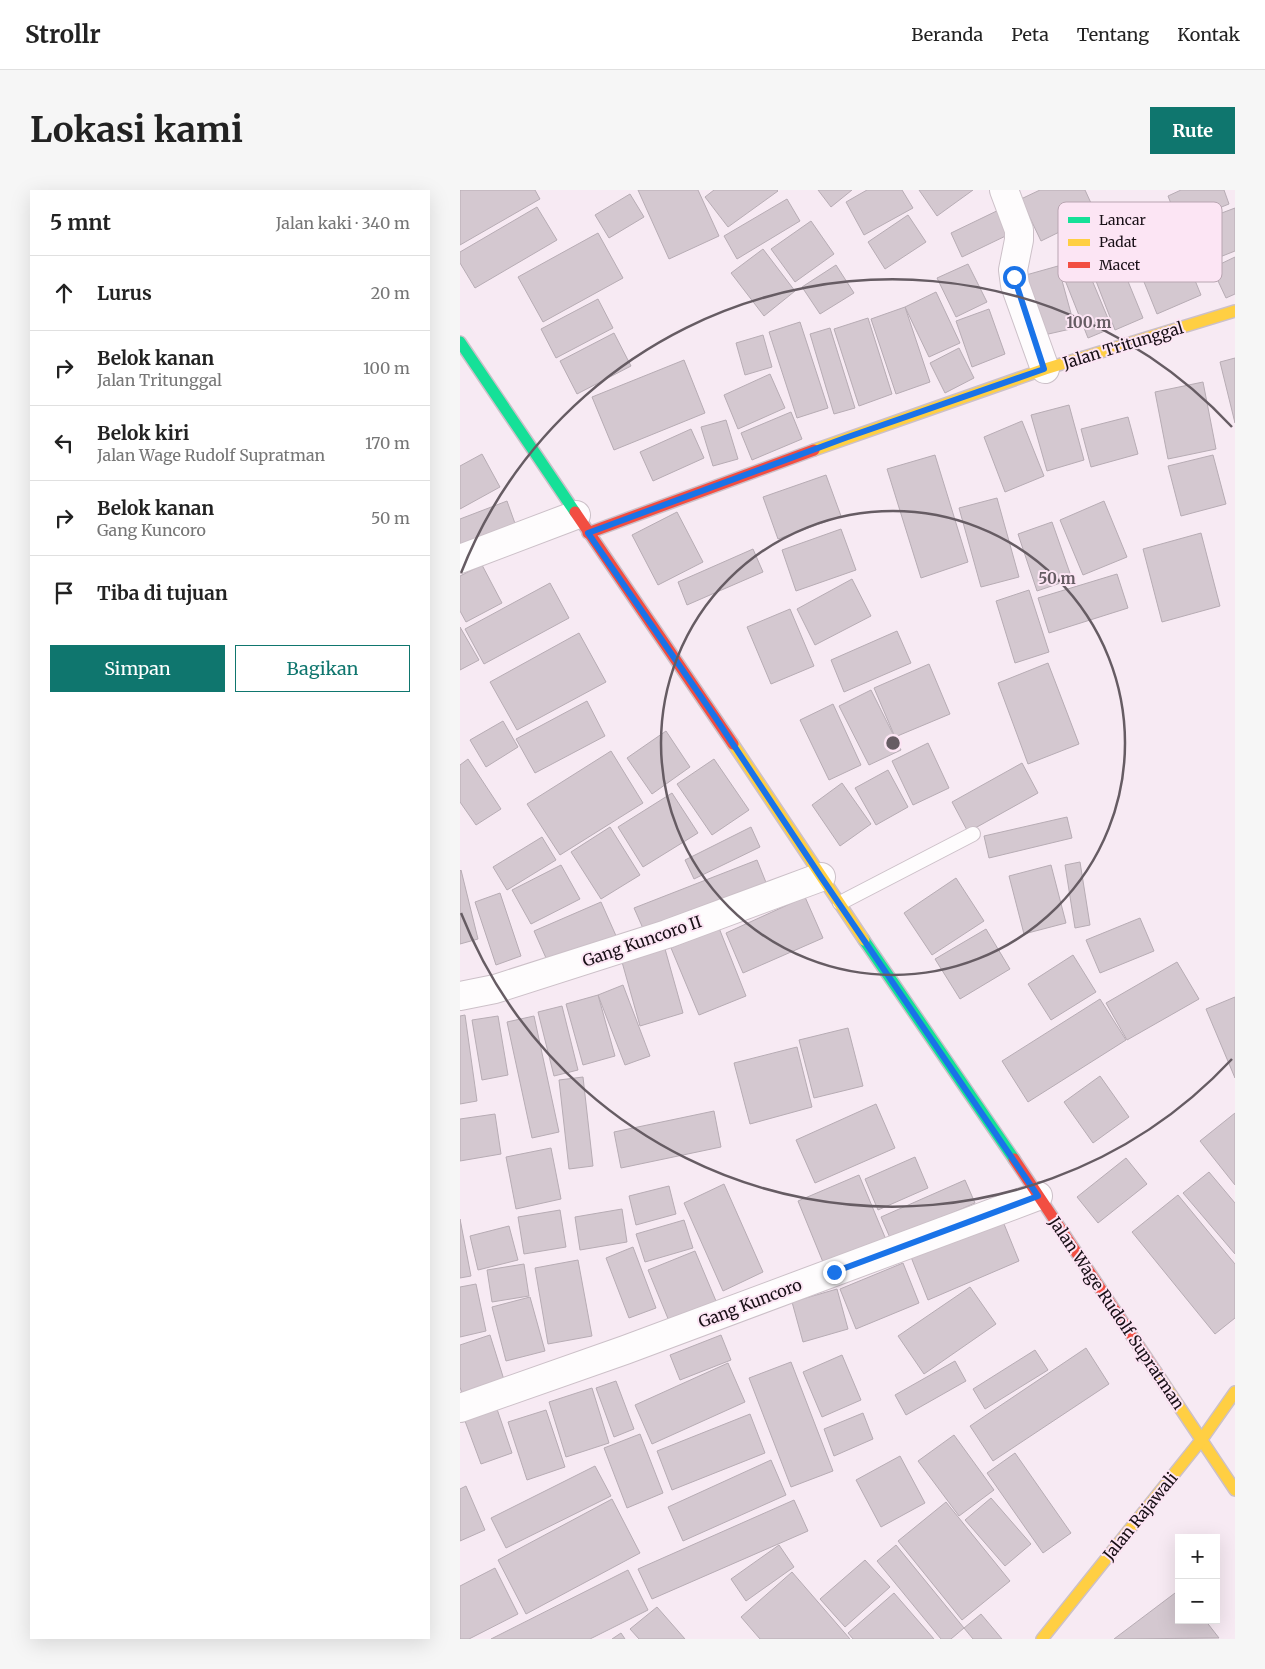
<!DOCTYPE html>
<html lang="id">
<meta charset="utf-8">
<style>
body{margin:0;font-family:Merriweather,serif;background:#f6f6f6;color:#222}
.controls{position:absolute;right:15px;bottom:15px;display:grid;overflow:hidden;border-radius:0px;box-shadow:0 5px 20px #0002}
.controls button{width:45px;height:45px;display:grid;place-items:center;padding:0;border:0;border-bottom:1px solid #e0e0e0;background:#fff;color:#222;font:25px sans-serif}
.stop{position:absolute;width:15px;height:15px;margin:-11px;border:4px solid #1a73e8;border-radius:50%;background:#fff}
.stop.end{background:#1a73e8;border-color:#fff;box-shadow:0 1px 5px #0008}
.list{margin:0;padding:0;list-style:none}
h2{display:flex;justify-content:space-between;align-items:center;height:65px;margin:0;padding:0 20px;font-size:21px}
h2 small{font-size:16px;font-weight:400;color:#767676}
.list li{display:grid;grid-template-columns:32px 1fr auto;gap:15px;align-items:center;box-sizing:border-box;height:75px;padding:0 20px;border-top:1px solid #e0e0e0}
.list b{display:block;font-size:19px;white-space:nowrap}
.list p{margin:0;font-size:16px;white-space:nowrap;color:#767676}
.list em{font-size:16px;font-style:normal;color:#767676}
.actions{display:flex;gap:10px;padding:15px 20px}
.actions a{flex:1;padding:11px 0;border:1px solid #0f766e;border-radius:0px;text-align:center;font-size:18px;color:#0f766e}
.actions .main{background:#0f766e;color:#fff}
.icon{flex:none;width:28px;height:28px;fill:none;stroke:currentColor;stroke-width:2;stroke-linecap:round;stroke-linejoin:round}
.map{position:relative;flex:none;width:775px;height:1449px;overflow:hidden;border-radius:0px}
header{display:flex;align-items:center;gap:30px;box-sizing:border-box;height:70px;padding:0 25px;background:#fff;border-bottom:1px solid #e0e0e0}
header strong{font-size:24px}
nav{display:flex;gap:28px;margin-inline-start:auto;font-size:18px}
.intro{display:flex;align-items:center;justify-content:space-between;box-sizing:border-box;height:120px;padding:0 30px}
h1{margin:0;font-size:35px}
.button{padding:12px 22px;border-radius:0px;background:#0f766e;color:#fff;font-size:18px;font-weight:700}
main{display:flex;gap:30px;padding:0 30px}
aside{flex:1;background:#fff;border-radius:0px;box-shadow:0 5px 20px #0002}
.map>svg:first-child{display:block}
</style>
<header>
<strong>Strollr</strong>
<nav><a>Beranda</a><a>Peta</a><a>Tentang</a><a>Kontak</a></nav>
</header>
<div class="intro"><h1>Lokasi kami</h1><a class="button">Rute</a></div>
<main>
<aside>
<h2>5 mnt<small>Jalan kaki · 340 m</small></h2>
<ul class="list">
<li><svg class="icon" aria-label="ahead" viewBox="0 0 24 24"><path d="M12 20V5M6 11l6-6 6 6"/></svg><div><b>Lurus</b></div><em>20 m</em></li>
<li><svg class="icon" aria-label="right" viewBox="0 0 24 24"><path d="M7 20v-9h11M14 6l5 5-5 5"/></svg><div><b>Belok kanan</b><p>Jalan Tritunggal</p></div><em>100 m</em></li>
<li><svg class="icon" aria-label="left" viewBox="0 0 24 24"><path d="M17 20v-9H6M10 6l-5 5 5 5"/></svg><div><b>Belok kiri</b><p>Jalan Wage Rudolf Supratman</p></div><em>170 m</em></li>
<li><svg class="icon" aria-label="right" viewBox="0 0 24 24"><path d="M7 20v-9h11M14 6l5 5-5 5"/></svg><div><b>Belok kanan</b><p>Gang Kuncoro</p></div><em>50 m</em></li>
<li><svg class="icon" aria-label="arrive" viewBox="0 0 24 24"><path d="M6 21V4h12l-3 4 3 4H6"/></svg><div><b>Tiba di tujuan</b></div></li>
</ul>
<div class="actions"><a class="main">Simpan</a><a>Bagikan</a></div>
</aside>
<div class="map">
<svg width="775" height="1449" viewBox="0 0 775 1449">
<rect width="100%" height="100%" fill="#f7eaf3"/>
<!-- building -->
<g fill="#d4c8d0" stroke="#b7acb4">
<path d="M0,0h75l5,9 -80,46z"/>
<path d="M178,0h60l21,46 -50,23z"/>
<path d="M254,0h63l1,1 -50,36 -23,-30z"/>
<path d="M358,0h34l-21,17z"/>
<path d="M407,0h35l11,18 -49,27 -18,-33z"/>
<path d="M459,0h54l-36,26z"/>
<path d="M580,0h45l11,24 -55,27 -20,-42z"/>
<path d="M721,0h43l5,14 -50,20 -11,-28z"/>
<path d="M170,4l14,23 -35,21 -14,-23z"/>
<path d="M327,9l13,22 -63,38 -13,-23z"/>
<path d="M77,17l20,33 -82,48 -15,-25v-11z"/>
<path d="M545,17l11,24 -54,26 -11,-24z"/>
<path d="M775,18v43l-38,15 -15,-38z"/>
<path d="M448,25l18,27 -41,27 -17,-27z"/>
<path d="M709,27l32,78 -44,19 -32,-79z"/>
<path d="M351,31l23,33 -39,28 -24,-33z"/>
<path d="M138,43l25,45 -80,44 -25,-45z"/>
<path d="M303,59l32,42 -31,25 -33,-43z"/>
<path d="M656,62l27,66 -28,12 -26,-67z"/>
<path d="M775,67v37l-9,4 -14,-30z"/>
<path d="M624,71l28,67 -24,10 -27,-68z"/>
<path d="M508,74l19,38 -31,15 -19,-39z"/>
<path d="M376,75l18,28 -34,21 -18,-27z"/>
<path d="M598,76l17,62 -31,7 -18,-60z"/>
<path d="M476,102l24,51 -31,14 -24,-50z"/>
<path d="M138,109l15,29 -57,30 -15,-29z"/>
<path d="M445,117l25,75 -34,12 -25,-75z"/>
<path d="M529,119l16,45 -33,13 -16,-46z"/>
<path d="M408,128l24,76 -33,12 -25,-77z"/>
<path d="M340,132l28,86 -31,10 -28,-86z"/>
<path d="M370,138l25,80 -21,6 -24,-80z"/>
<path d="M154,143l17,33 -54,28 -17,-33z"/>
<path d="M303,145l9,32 -27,8 -9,-32z"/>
<path d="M499,158l15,30 -29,15 -15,-30z"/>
<path d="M775,168v65l-15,-61z"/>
<path d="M224,170l21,53 -91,37 -22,-53z"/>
<path d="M310,184l15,34 -47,21 -14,-34z"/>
<path d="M743,192l13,67 -48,10 -13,-67z"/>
<path d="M609,215l15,55 -37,11 -16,-56z"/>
<path d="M331,222l11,27 -50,21 -11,-27z"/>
<path d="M668,227l10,37 -47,13 -10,-38z"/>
<path d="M266,230l12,39 -25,7 -12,-39z"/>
<path d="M562,231l22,55 -39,16 -21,-55z"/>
<path d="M231,239l13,29 -51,23 -13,-29z"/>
<path d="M22,264l18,33 -40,22v-43z"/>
<path d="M475,265l33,107 -47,16 -34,-109z"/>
<path d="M753,265l13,49 -45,12 -13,-50z"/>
<path d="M366,285l15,41 -63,23 -15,-42z"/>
<path d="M537,308l22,79 -38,10 -22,-79z"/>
<path d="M47,311l10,28 -57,20v-30z"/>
<path d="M644,311l23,56 -44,18 -23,-55z"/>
<path d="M217,322l26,50 -45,23 -26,-50z"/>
<path d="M592,332l20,57 -35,12 -19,-57z"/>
<path d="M381,339l15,41 -60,21 -14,-41z"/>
<path d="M741,343l19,73 -58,16 -19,-73z"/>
<path d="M293,359l10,23 -76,33 -9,-23z"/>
<path d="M22,375l20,38 -36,19 -6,-11v-35z"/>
<path d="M657,384l11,34 -79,25 -11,-35z"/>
<path d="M392,389l19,37 -56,29 -18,-36z"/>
<path d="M90,393l19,35 -85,46 -19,-35z"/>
<path d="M569,400l20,62 -34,11 -19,-62z"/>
<path d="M330,419l24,57 -43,18 -24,-57z"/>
<path d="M0,437l19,33 -19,10z"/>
<path d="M437,441l14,32 -67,29 -13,-32z"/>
<path d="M119,443l27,49 -89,48 -27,-48z"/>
<path d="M588,473l31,81 -51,20 -30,-81z"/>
<path d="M469,474l21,50 -55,23 -21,-49z"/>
<path d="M411,500l30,60 -32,15 -30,-59z"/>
<path d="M127,511l18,35 -70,37 -19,-34z"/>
<path d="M373,514l28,61 -32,15 -29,-60z"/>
<path d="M43,531l15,26 -32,20 -16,-27z"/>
<path d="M206,541l24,36 -38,27 -25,-36z"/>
<path d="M468,553l21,45 -36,17 -21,-44z"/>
<path d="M151,561l32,52 -83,52 -33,-51z"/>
<path d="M8,569l33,50 -25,16 -16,-23v-37z"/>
<path d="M254,569l35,51 -37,25 -35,-51z"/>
<path d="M562,573l16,30 -70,39 -16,-30z"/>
<path d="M428,580l20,37 -32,18 -21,-37z"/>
<path d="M382,593l29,41 -31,22 -28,-41z"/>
<path d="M212,603l26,40 -55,34 -25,-40z"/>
<path d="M607,627l5,21 -83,20 -5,-22z"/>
<path d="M150,637l30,48 -39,24 -30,-47z"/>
<path d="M291,637l9,20 -66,32 -9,-19z"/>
<path d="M82,647l14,23 -49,30 -14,-23z"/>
<path d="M297,670l10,25 -122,48 -11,-25z"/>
<path d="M620,672l10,63 -15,3 -10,-63z"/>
<path d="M101,675l19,34 -49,25 -19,-34z"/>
<path d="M591,675l15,58 -42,11 -15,-58z"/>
<path d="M1,680l17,69 -18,5v-73z"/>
<path d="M496,688l28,43 -52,34 -28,-42z"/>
<path d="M40,703l21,63 -25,9 -21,-63z"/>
<path d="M345,707l18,41 -80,35 -17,-40z"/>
<path d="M141,712l16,36 -67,29 -16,-36z"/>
<path d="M680,728l14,33 -54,22 -14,-33z"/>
<path d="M259,738l27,68 -47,19 -28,-67z"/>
<path d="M526,739l24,40 -50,30 -25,-40z"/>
<path d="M205,759l18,64 -43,13 -18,-64z"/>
<path d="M613,765l23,37 -45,28 -23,-36z"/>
<path d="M717,772l22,37 -72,41 -21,-37z"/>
<path d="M163,795l27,71 -25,9 -27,-70z"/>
<path d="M138,805l17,61 -32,9 -17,-61z"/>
<path d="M775,807v81l-29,-69z"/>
<path d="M640,809l26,41 -98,62 -26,-41z"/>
<path d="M102,816l16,64 -24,6 -16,-64z"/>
<path d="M5,825l12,86 -17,3v-88z"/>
<path d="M38,826l10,59 -26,5 -10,-60z"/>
<path d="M74,826l25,116 -27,6 -25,-116z"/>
<path d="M388,838l15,58 -49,12 -15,-58z"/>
<path d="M337,857l15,60 -62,17 -16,-61z"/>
<path d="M640,886l29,41 -36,26 -29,-41z"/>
<path d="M123,887l10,89 -24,3 -10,-89z"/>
<path d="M416,914l19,44 -80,35 -19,-43z"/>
<path d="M254,921l7,36 -100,21 -7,-36z"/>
<path d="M775,923v72l-35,-44z"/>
<path d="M35,924l6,40 -41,7v-42z"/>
<path d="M91,958l10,51 -45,10 -10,-52z"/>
<path d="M455,967l13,31 -50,22 -13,-31z"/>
<path d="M666,968l21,26 -49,39 -21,-26z"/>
<path d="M749,982l26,31v51l-52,-61z"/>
<path d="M399,985l28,67 -62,25 -27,-66z"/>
<path d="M505,990l10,23 -84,37 -10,-23z"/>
<path d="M264,994l39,88 -40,19 -39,-88z"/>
<path d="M209,996l7,28 -40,11 -7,-29z"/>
<path d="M718,1005l57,69v54l-20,16 -83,-102z"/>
<path d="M162,1019l5,33 -47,8 -5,-33z"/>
<path d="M100,1020l6,37 -42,7 -6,-37z"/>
<path d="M0,1029l11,57 -11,2z"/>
<path d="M542,1029l17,42 -91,39 -17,-43z"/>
<path d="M224,1030l9,28 -48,14 -9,-28z"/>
<path d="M49,1036l9,34 -40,10 -8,-34z"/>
<path d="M173,1057l23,61 -27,10 -23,-60z"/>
<path d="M235,1061l21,50 -47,20 -21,-51z"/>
<path d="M118,1070l14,76 -44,8 -13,-76z"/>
<path d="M443,1073l16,40 -63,26 -16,-40z"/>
<path d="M64,1074l5,32 -37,6 -5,-32z"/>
<path d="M16,1094l10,47 -26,6v-50z"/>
<path d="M510,1097l26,37 -72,50 -26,-38z"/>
<path d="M377,1099l11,40 -45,13 -11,-40z"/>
<path d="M70,1107l15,54 -39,10 -14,-54z"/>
<path d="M30,1145l15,48 -42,14 -3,-10v-42z"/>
<path d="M261,1145l10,25 -51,20 -10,-25z"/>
<path d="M626,1158l23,36 -116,77 -23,-35z"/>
<path d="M575,1160l13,20 -63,39 -12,-20z"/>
<path d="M382,1165l19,45 -39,17 -19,-45z"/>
<path d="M495,1171l11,20 -60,34 -11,-20z"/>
<path d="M331,1172l42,109 -42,16 -42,-109z"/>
<path d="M268,1173l17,39 -93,42 -17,-39z"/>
<path d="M156,1191l18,48 -20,8 -18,-49z"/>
<path d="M132,1198l17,55 -43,14 -17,-55z"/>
<path d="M37,1219l15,44 -31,11 -16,-43z"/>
<path d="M86,1220l19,57 -38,13 -19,-58z"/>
<path d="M403,1223l10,26 -39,17 -10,-27z"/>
<path d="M290,1224l15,39 -93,37 -15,-39z"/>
<path d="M180,1244l23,59 -36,15 -23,-60z"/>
<path d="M494,1245l40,55 -35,26 -41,-55z"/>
<path d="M555,1263l56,80 -28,20 -56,-80z"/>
<path d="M440,1266l25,47 -44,24 -25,-47z"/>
<path d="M311,1270l15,35 -103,46 -15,-34z"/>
<path d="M135,1276l16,30 -105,52 -15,-30z"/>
<path d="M6,1296l19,44 -25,11v-52z"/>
<path d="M531,1308l40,46 -26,22 -40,-46z"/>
<path d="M152,1309l28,54 -114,61 -28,-54z"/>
<path d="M334,1310l14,31 -156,68 -14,-30z"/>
<path d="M486,1312l64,79 -48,39 -64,-79z"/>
<path d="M319,1355l15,22 -48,34 -15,-22z"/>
<path d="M436,1355l68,83 -13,11h-10l-64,-78z"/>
<path d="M405,1370l25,27 -45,40 -25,-28z"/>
<path d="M35,1378l23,46 -49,25h-9v-53z"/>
<path d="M168,1380l20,40 -58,29h-99z"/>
<path d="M332,1382l58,67h-90l-19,-22z"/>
<path d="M719,1400v30h26l14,18 -105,1z"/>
<path d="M434,1403l40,46h-81l-5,-6z"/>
<path d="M197,1417l28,32h-46l-9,-10z"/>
<path d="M521,1424l21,25h-29l-9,-11z"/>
<path d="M161,1443l4,6h-13z"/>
</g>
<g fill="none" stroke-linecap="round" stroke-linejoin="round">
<defs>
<path id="lane" d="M380,713l133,-69"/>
<g id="street">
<path d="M544,0l15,40v10l-6,30 2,15 30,84"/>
<path d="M0,369l116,-44"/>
<path d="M0,806l35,-7 172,-55 154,-57"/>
<path d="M0,1218l165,-58 413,-154"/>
</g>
<g id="fast">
<path d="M0,152l115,170"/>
<path d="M404,750l150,219"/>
</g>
<g id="slow">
<path d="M354,260l231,-81 190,-58"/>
<path d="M273,554l131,196"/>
<path d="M696,1182l79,118"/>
<path d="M582,1449l160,-200 33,-47"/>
</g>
<g id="jam">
<path d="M115,322l158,232"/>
<path d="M128,343l226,-83"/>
<path d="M554,969l142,213"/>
</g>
</defs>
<!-- lane casing -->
<use href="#lane" stroke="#ccc0c8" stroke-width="16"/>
<!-- street casing -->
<use href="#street" stroke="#ccc0c8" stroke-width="30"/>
<!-- fast casing -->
<use href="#fast" stroke="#ccc0c8" stroke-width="14"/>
<!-- slow casing -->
<use href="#slow" stroke="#ccc0c8" stroke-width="14"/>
<!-- jam casing -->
<use href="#jam" stroke="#ccc0c8" stroke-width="14"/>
<!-- lane -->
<use href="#lane" stroke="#fefcfd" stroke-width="14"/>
<!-- street -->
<use href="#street" stroke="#fefcfd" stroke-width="28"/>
<!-- fast -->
<use href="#fast" stroke="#16e098" stroke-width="11"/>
<!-- slow -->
<use href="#slow" stroke="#ffcf43" stroke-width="11"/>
<!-- jam -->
<use href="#jam" stroke="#f24e42" stroke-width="11"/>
</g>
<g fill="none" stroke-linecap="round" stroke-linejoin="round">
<!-- route -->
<path stroke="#1a73e8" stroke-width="6" d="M374,1082l204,-76 -217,-319 -106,-160 -127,-184 257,-95 199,-69 -30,-92"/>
</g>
<!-- distance rings -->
<g fill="none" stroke="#665c63" stroke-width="2.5">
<circle cx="433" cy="553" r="232"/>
<path d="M772 869A464 464 0 0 1 1 723M1 383A464 464 0 0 1 772 237"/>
</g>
<g text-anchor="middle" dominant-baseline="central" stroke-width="4" stroke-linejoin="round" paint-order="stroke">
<!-- street labels -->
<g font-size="16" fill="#180f16" stroke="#fce5f4">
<text transform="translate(663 155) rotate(-17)">Jalan Tritunggal</text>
<text transform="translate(182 751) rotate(-19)">Gang Kuncoro II</text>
<text transform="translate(290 1113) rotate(-21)">Gang Kuncoro</text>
<text transform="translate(657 1123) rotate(56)">Jalan Wage Rudolf Supratman</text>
<text transform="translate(680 1326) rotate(-51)">Jalan Rajawali</text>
</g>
</g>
<!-- legend -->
<rect x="598" y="12" width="164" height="80" rx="8" fill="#fce5f4" stroke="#b8a5b1" stroke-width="1"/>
<rect x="608" y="27" width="22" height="6" fill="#16e098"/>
<rect x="608" y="49" width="22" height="7" fill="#ffcf43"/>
<rect x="608" y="72" width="22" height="6" fill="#f24e42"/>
<g font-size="14" fill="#180f16">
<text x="639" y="35">Lancar</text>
<text x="639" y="57">Padat</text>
<text x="639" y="80">Macet</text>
</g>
<circle cx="433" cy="553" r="8" fill="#665c63" stroke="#fce5f4" stroke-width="2.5"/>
<g font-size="15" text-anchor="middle" font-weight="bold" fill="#665c63" stroke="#fce5f4" stroke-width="4" stroke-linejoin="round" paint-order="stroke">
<text x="629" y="138">100 m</text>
<text x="597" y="394">50 m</text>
</g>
</svg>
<div class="controls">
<button>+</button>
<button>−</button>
</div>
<div class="stop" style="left:554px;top:87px"></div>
<div class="stop end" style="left:374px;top:1082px"></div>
</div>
</main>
